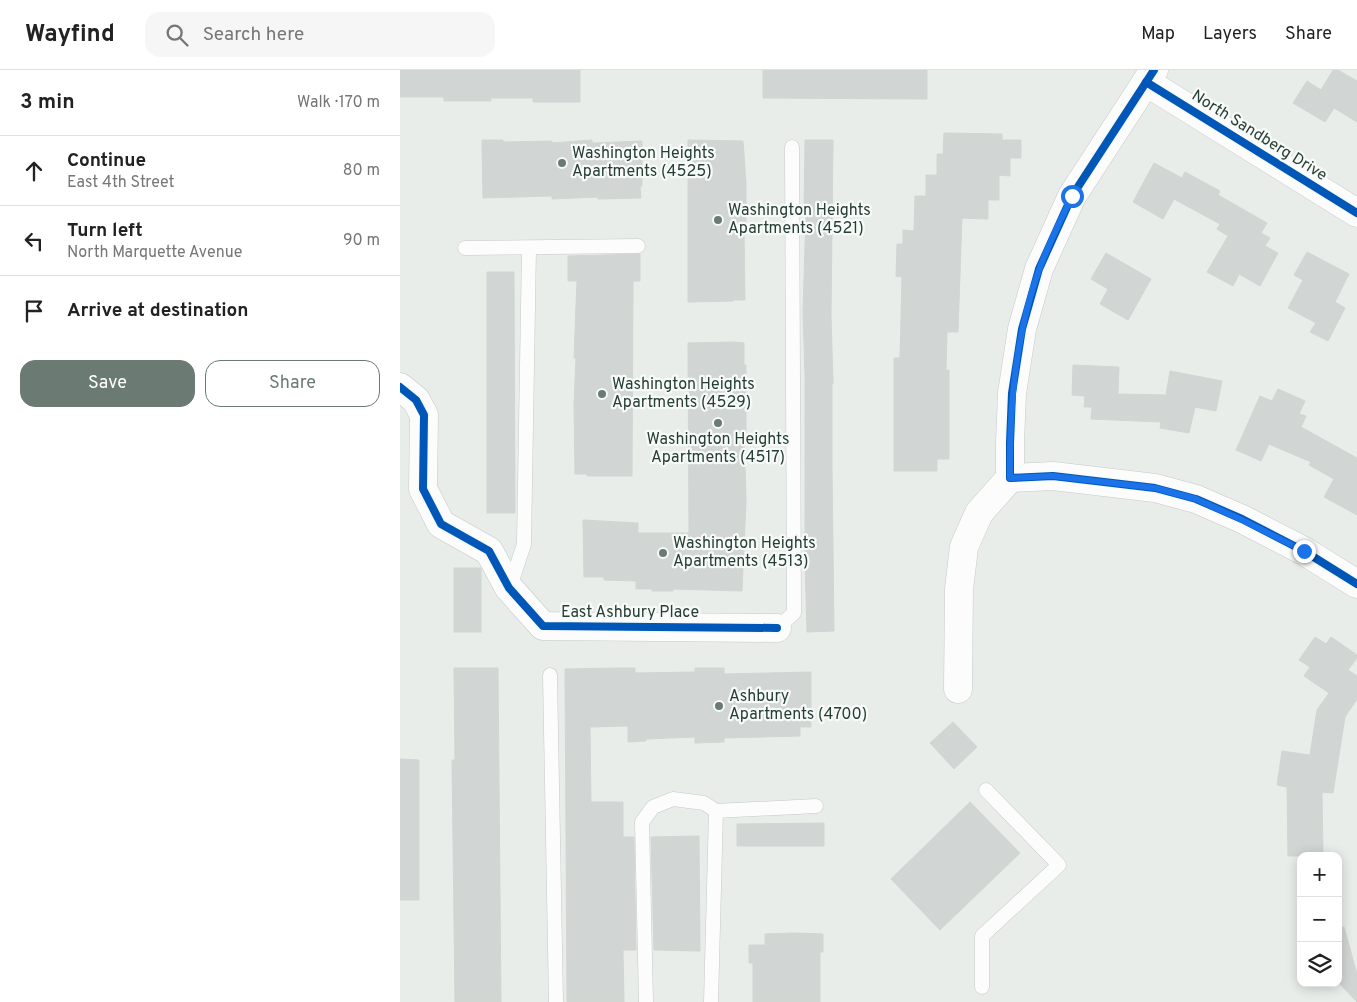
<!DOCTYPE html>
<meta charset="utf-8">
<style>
body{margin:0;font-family:Overpass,sans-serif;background:#f6f6f6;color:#222}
.controls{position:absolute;right:15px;bottom:15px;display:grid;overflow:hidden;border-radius:10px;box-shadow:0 2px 12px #0003}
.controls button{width:45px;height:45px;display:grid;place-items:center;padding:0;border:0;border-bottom:1px solid #e0e0e0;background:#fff;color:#222;font:25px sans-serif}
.stop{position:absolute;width:15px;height:15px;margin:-11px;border:4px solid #1a73e8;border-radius:50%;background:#fff}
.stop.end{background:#1a73e8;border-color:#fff;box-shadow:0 1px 5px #0008}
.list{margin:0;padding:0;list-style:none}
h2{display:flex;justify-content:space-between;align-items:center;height:65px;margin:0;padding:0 20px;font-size:21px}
h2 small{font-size:16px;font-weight:400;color:#767676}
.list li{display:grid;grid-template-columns:32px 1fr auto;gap:15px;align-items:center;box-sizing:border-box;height:70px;padding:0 20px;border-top:1px solid #e0e0e0}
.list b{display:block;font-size:19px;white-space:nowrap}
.list p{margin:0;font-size:16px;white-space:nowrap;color:#767676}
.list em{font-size:16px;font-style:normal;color:#767676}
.actions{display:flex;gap:10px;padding:15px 20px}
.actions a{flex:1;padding:11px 0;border:1px solid #6b7b74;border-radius:15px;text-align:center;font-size:18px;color:#6b7b74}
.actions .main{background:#6b7b74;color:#fff}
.icon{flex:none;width:28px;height:28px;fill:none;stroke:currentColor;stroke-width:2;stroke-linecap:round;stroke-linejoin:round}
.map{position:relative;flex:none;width:957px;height:932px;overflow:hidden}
header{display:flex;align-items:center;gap:30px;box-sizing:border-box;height:70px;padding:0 25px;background:#fff;border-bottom:1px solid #e0e0e0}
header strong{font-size:24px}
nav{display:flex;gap:28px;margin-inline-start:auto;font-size:18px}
.search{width:350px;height:45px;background:#f6f6f6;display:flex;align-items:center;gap:12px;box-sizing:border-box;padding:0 18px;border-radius:15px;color:#767676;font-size:19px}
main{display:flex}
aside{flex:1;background:#fff}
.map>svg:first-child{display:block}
</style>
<header>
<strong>Wayfind</strong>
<div class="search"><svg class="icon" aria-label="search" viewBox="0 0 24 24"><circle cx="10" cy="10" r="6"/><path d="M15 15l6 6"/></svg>Search here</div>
<nav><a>Map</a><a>Layers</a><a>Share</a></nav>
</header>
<main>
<aside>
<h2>3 min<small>Walk · 170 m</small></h2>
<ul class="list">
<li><svg class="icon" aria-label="ahead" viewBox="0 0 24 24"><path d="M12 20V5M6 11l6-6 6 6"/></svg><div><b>Continue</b><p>East 4th Street</p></div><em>80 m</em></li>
<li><svg class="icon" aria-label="left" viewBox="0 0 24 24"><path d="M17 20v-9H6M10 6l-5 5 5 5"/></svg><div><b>Turn left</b><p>North Marquette Avenue</p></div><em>90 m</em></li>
<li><svg class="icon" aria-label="arrive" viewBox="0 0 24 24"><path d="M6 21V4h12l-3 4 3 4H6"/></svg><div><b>Arrive at destination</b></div></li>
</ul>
<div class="actions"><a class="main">Save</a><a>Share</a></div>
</aside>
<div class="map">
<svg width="957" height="932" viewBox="0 0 957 932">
<rect width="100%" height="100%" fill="#e8edea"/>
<!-- building -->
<g fill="#d1d5d3" stroke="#d1d6d3">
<path d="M0,0h180v32h-47v-4h-42v3h-47v-4h-44z"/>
<path d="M363,0h164v29l-164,-1z"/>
<path d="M933,0h5l19,11v41l-23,-14 -9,14 -32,-19 14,-22 14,9z"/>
<path d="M544,63l58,1v6h19v18h-11v18l-11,-1v25h-11v19l-26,-1 -4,114h-11l-1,38h3v89h-12v12h-43v-113h6l2,-81 -6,-1 1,-32h6v-14l11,1 1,-35h11v-21h11v-21h6z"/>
<path d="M82,70h21v2l49,-1v2l40,-3v3l50,-2v45h-2l1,12 -43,1v-2l-46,2v-3l-69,2z"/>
<path d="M288,70l55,1 3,43v47h-2l1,69h-12v1l-45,1z"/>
<path d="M405,70h28l-2,176 2,68h-1v83l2,164 -27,1 -2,-74v-182l-2,-65 3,-97h-2z"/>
<path d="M754,93l28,15 3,-6 35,19 -2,4 49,28 -6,10 9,5 -5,8 13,7 -18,33 -21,-12 -6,12 -26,-14 21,-36 -11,-7 3,-5 -46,-25 -11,20 -30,-17z"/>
<path d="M907,182l42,22 -14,28 10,6 -17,33 -18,-9 6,-9 -28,-15 15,-28 -9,-5z"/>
<path d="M706,183l45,26 -23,41 -28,-16 8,-15 -17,-10z"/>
<path d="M240,184v27h-7l-1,195h-45v-2h-12l-1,-69 2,-47h-2l3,-77h-9v-25z"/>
<path d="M87,202h27l1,241h-28z"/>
<path d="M333,272l11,1v22h2v68h-2l2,69 -4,89 -69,-2v2h-21v-2h-16v-8l-32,-1v-3h-20l-1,-57 55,3v10h51l-1,-190z"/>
<path d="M673,295l46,2 -1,27 48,1 4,-24 52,10 -6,30 -21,-4 -6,26 -29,-5 1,-6 -70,-3 1,-12h-8l1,-11 -13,-1z"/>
<path d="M878,319l27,12 -6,13 7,2 -5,11 56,31v57l-33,-18 10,-18 -25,-14 2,-3 -42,-18 -8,17 -25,-11 24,-54 12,5z"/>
<rect x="54" y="498" width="27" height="64"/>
<path d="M915,567l11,7 5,-7 26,18v3l-9,12 9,6v23l-12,18 -12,76 -11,-1 1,64h-35l-1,-69 -10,-2 5,-34 28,4 7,-45 12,-17 -25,-17 6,-9 -11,-7z"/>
<path d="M54,598h44l3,334h-46l-3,-242h3z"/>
<path d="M217,598h18v5l60,-1v-4h29v6l87,-2v55h-11v9l-76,2v4l-29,1v-6l-49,2v2l-18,1v-16l-38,1 1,75h32v35h11l2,113h-13l1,52h-57l-2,-333z"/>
<path d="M553,652l24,25 -23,22 -24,-26z"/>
<path d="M0,689l19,1v140h-19z"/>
<path d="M570,732l50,51 -80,77 -49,-51z"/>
<path d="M424,753v23h-87v-22z"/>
<path d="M299,766l1,115 -46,-1 -3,-113z"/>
<path d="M944,857l13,47v28l-19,-20v-54z"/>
<path d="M394,863l29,1v18h-3v50h-67v-39h-4v-18h16v-11z"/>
</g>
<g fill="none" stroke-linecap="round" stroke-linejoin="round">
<defs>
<g id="service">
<path d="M65,178l173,-2"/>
<path d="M110,517l14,-43 5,-296"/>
<path d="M377,558l17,-15 -2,-466"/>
<path d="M150,605l6,327"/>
<path d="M316,741l100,-5"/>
<path d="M582,917v-51l77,-71 -73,-75"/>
<path d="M246,932l-4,-180 11,-15 20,-8 31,4 12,8 -5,191"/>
</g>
<g id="minor">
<path d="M746,12l211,131"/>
<path d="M0,317l16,13 8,15 -1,74 18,35 48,27 20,37 34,38 234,2"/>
<path d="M610,408v-35l2,-50 10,-64 17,-60 33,-73 82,-126"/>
<path d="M610,408l43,-2 102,12 41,11 46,20 62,32 53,33"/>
<path d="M558,619l1,-100 5,-42 15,-34 31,-35"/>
</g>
</defs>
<!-- service casing -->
<use href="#service" stroke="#c5cac7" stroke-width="15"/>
<!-- minor casing -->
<use href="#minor" stroke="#c5cac7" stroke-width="29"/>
<!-- service -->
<use href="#service" stroke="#fcfcfc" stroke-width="14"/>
<!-- minor -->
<use href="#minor" stroke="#fcfcfc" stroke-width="28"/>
<defs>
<g id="cycleway">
<path d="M754,0l-82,126 -33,73 -17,60 -10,64 -2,50v35l43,-2 102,12 41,11 46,20 62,32 53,33"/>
<path d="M746,12l211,131"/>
<path d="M0,317l16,13 8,15 -1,74 18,35 48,27 20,37 34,38 234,2"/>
</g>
</defs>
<!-- cycleway casing -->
<use href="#cycleway" stroke="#f7faf8" stroke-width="11"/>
<!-- cycleway -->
<use href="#cycleway" stroke="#0057b8" stroke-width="8"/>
</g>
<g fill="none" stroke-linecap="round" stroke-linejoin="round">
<!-- route -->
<path stroke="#1a73e8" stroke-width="6" d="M672,126c-11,24 -24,49 -33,74 -24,66 -30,138 -29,208l43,-2 102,12 41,11 46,21 62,31"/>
</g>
<!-- markers -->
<g fill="#6b7b74" stroke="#f7faf8" stroke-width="2">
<circle cx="162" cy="93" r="5"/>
<circle cx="318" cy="150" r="5"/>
<circle cx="202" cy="324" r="5"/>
<circle cx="318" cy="353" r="5"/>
<circle cx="263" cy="483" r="5"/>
<circle cx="319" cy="636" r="5"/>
</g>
<g text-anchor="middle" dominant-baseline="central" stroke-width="4.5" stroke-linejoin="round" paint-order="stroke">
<!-- street labels -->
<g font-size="16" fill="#273e35" stroke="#f7faf8">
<text transform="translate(859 66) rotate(32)">North Sandberg Drive</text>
<text x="230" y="543">East Ashbury Place</text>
</g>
<!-- poi labels -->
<g font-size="16" fill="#273e35" stroke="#f7faf8" text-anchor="start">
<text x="172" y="84">Washington Heights<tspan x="172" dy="18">Apartments (4525)</tspan></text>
<text x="328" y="141">Washington Heights<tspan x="328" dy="18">Apartments (4521)</tspan></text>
<text x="212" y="315">Washington Heights<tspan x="212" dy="18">Apartments (4529)</tspan></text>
<text x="318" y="370" text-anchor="middle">Washington Heights<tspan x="318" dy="18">Apartments (4517)</tspan></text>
<text x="273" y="474">Washington Heights<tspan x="273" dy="18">Apartments (4513)</tspan></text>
<text x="329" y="627">Ashbury<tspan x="329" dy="18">Apartments (4700)</tspan></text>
</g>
</g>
</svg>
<div class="controls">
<button>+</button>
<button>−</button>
<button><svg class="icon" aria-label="layers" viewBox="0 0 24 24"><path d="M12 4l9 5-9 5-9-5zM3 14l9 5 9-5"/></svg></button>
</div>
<div class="stop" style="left:672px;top:126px"></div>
<div class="stop end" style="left:904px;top:481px"></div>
</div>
</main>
